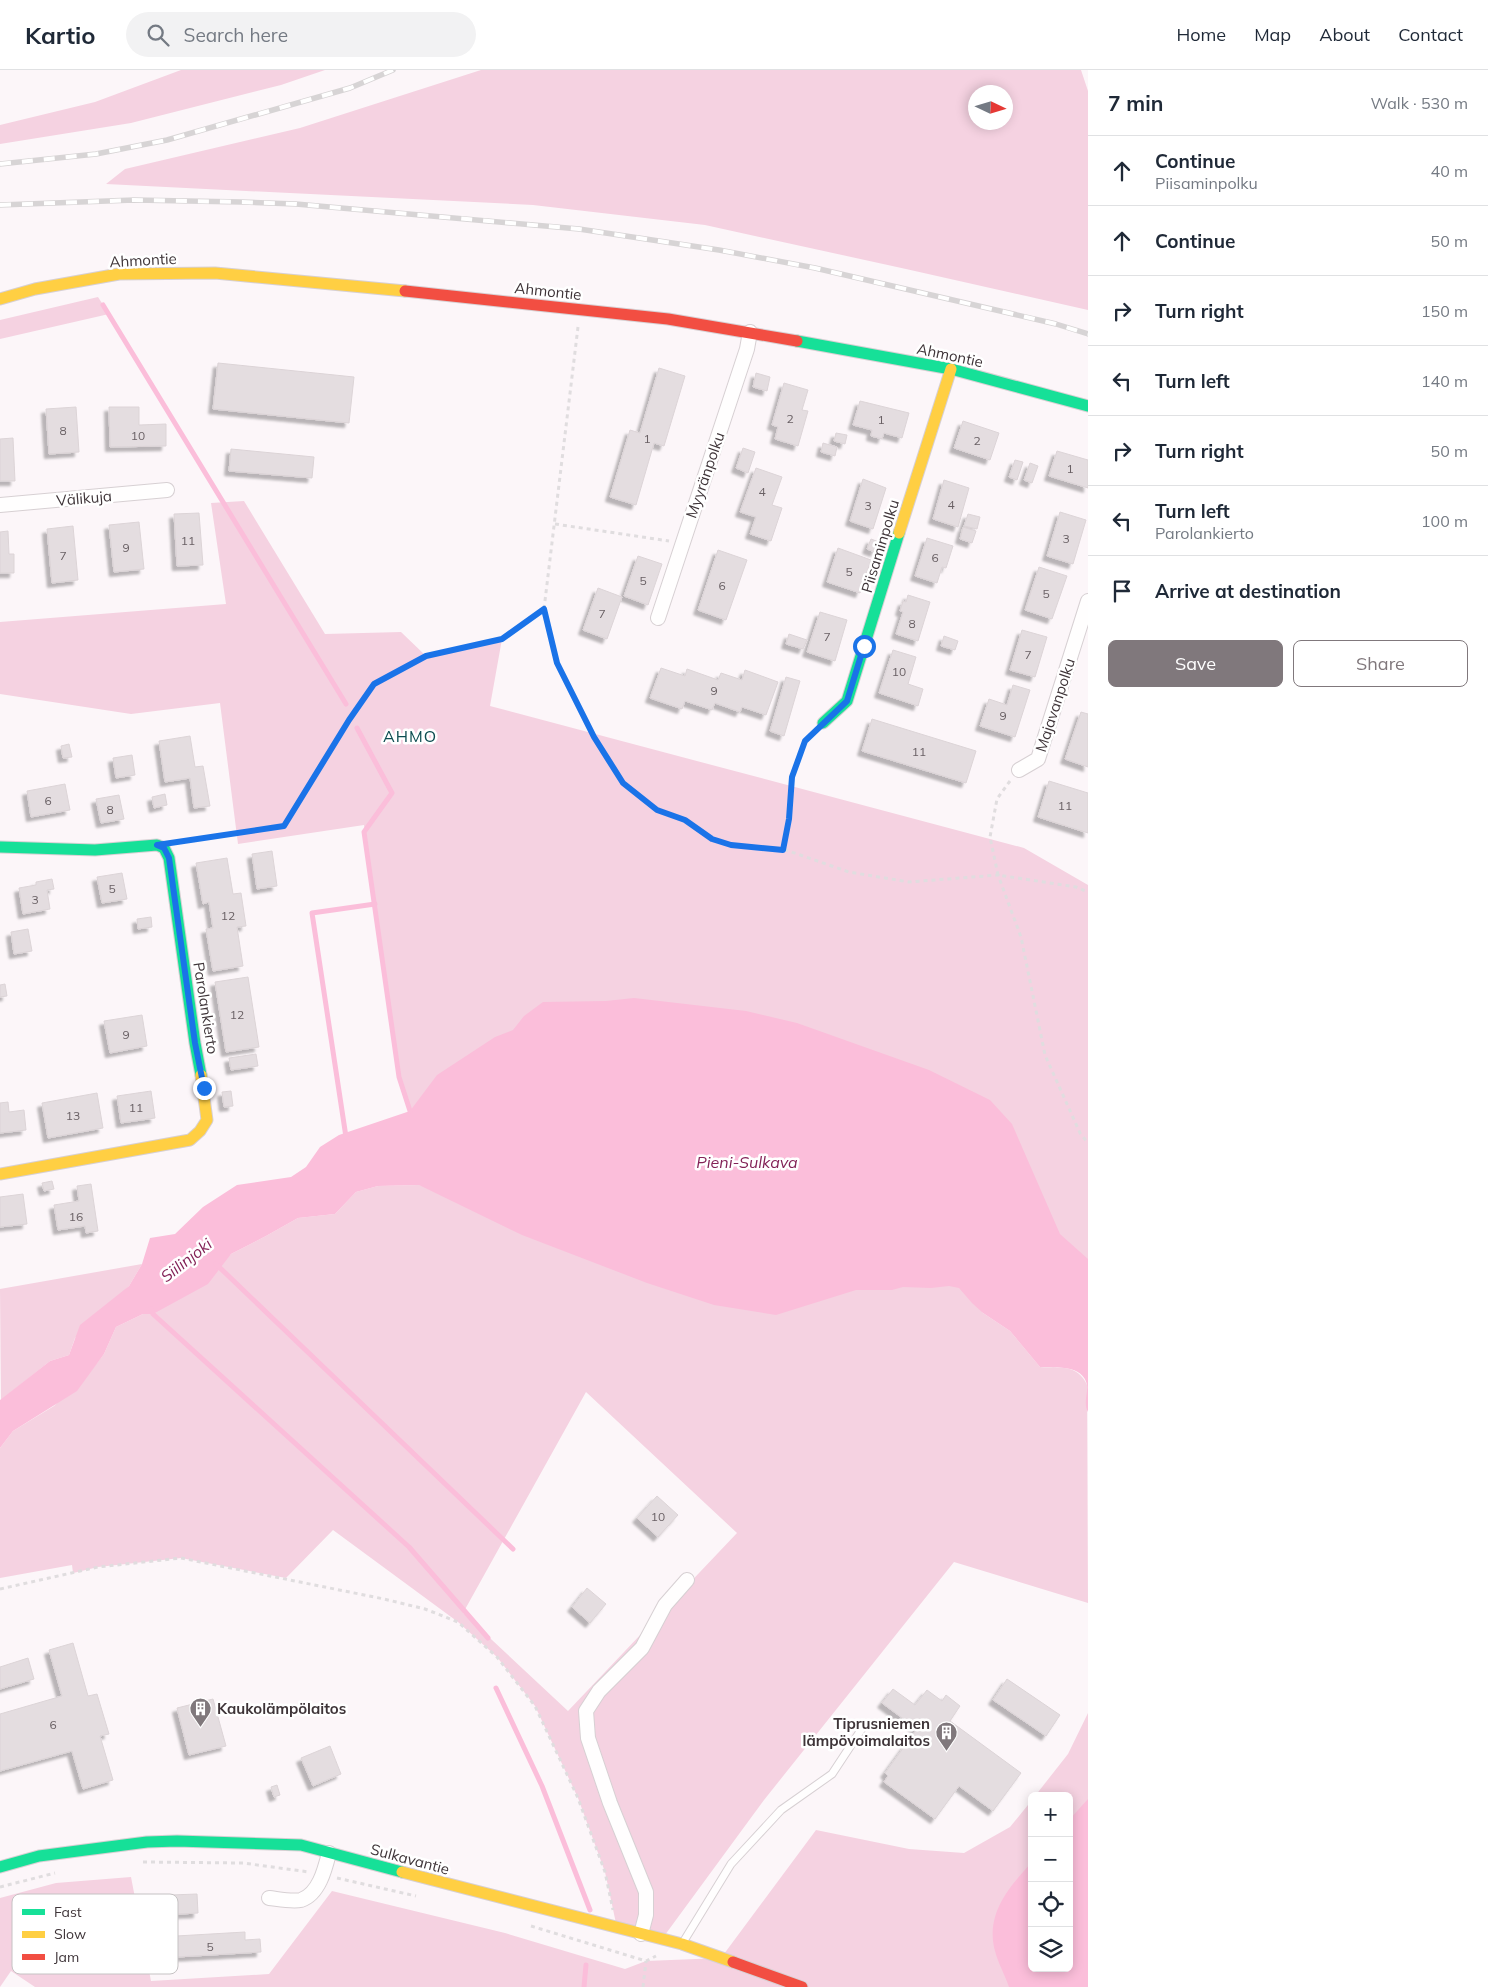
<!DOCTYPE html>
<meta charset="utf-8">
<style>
body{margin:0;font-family:Mulish,sans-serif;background:#f2f2f3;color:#1f2937}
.controls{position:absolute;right:15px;bottom:15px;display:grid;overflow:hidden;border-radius:8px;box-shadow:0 2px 12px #0003}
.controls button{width:45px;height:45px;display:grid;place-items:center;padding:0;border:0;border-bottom:1px solid #e0e1e3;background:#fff;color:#1f2937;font:25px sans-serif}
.compass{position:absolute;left:968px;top:15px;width:45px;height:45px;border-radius:50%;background:#fff;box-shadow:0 2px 12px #0003;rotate:94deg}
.stop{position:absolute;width:15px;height:15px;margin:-11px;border:4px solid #1a73e8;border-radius:50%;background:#fff}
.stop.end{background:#1a73e8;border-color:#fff;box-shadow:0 1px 5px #0008}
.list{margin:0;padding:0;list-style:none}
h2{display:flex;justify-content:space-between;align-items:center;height:65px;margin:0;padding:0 20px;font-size:21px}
h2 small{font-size:16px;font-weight:400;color:#747a83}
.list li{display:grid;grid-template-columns:32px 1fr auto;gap:15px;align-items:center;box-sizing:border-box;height:70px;padding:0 20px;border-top:1px solid #e0e1e3}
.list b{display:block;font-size:19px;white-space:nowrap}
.list p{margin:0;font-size:16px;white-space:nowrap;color:#747a83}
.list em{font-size:16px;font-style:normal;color:#747a83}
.actions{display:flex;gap:10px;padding:15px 20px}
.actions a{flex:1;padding:11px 0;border:1px solid #80787c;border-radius:8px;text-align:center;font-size:18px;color:#80787c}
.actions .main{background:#80787c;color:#fff}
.icon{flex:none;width:28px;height:28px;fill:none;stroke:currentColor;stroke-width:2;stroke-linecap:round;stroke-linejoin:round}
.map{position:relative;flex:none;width:1088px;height:1917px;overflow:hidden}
header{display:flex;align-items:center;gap:30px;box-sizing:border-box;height:70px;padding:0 25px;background:#fff;border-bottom:1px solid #e0e1e3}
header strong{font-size:24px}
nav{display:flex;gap:28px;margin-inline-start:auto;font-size:18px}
.search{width:350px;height:45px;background:#f2f2f3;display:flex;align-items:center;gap:12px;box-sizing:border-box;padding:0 18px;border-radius:28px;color:#747a83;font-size:19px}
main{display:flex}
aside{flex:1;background:#fff}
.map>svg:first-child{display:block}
</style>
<header>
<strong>Kartio</strong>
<div class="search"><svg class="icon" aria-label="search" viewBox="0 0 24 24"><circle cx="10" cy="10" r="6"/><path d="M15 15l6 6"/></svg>Search here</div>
<nav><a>Home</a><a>Map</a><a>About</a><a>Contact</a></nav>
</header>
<main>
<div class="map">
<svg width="1088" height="1917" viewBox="0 0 1088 1917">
<defs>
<filter id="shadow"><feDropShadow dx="-4.5" dy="4.5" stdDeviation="1" flood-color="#0004"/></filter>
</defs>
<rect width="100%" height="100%" fill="#fcf6f9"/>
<!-- green -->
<g fill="#f5d2e1" fill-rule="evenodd">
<path d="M181,0h144l-44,15 -150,38 -131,21v-19l95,-23z"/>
<path d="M481,0h600l7,21v219l-182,-41 -201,-44 -172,-20 -427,-21 19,-15 175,-41zM976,22h30v30h-30z"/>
<path d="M98,227l11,17 -109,25v-19z"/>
<path d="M244,431l81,133 76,-2 25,24 76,-17 -12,67 534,142 64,37v435l-678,-209 -11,-34 -35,-252 -126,19 -18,-141 -89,11 -131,-20v-72l226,-18 -15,-101z"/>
<path d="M419,1115l527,66 37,62 27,18 30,36c19,1 38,-3 47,18l1,218 -134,-41 -190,238 -102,139 -45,-11 -12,-56 -27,-74 -43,-92 -38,-49 -39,-35 -125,-92 -47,48 -105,-20 -83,9 -25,6 -1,-8 -72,13v-130l13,-17 41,-25 36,-34 14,-18 12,-27 27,-13h10l78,-60 35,-18 32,-18 37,-4 21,-22 22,-6zM586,1322l151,141 -169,178 -105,-98z"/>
<path d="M142,1194l-13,22 -54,52 -6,17 -19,6 -49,39 -1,-111z"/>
<path d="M1088,1643v274h-1053l-24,-16 -11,16v-89l56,-15 75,-6 20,104 118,-7 63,-83 173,42 120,36 21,-8 75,-3 95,-128 93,19 55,4 46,-26 22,-27v168h37v-172h-34l33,-42z"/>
</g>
<!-- water -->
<g fill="#fbbeda">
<path d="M634,928l112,13 51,12 132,47 61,30 22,24 48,110 28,25v153c-5,-9 0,-18 -1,-27 -4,-21 -32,-17 -47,-18l-30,-36 -27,-18 -11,-10 -13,-15 -10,-2 -18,2 -28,-1 -11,3h-36l-80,25 -62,-10 -67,-22 -125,-48 -103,-50 -41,1 -22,6 -21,22 -37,4 -32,18 -35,18 -23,30 -55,30h-10l-27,13 -12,27 -27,37 -64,40 -13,17v-48l50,-39 19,-6 11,-30 49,-39 13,-22 8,-26 25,-4 28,-27 34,-22 54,-8 15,-10 14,-20 19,-12 71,-24 27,-36 58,-38 18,-7 11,-14 19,-14 63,-1z"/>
<path d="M1088,1729v188h-79c-4,-12 -11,-24 -14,-36 -10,-37 14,-64 37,-89v106h37v-148z"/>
</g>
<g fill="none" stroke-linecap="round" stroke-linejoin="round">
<!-- stream -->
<g stroke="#fbbeda" stroke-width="5">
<path d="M103,235l243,399"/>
<path d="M357,658l35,65 -28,39 35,245 11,34"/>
<path d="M346,1067l-34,-224 63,-9"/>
<path d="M216,1194l297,285"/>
<path d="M151,1239l2,5 256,233 79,91"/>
<path d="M496,1618l46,98 48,124"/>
<path d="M584,1917l2,-22"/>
</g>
</g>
<!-- building -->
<g fill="#e4dde0" stroke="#dcd4d7" filter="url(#shadow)">
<path d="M218,293l136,14 -5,46 -136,-14z"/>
<path d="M659,298l26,8 -21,70 -10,-3 -18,62 -26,-8 20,-67 10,3z"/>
<path d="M756,303l14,4 -3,14 -14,-4z"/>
<path d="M784,313l24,7 -6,20 6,1 -10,35 -23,-7 3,-12 -6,-2z"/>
<path d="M860,331l49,12 -7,25 -18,-5 -2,6 -11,-3 1,-6 -19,-5z"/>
<path d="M76,337l3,45 -30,2 -3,-45z"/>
<path d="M109,337h30v18l27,-1v22l-56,1z"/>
<path d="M963,351l36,12 -9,27 -36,-12z"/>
<path d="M836,363l11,2 -2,9 -11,-3z"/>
<path d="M13,368l2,43h-15v-42z"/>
<path d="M823,373l14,4 -2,9 -14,-4z"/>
<path d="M743,378l12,4 -7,21 -12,-5z"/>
<path d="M231,379l83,8 -2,21 -83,-7z"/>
<path d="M1057,381l31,9v28l-39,-12z"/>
<path d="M1015,390l8,2 -6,18 -8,-3z"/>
<path d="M1030,393l8,3 -6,17 -8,-3z"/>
<path d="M756,398l26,9 -10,28 10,3 -11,33 -21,-7 6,-17 -16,-5z"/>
<path d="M863,409l23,9 -13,41 -23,-8z"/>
<path d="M944,410l25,8 -11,39 -25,-8z"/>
<path d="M1060,442l26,8 -13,44 -26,-8z"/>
<path d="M199,443l4,52 -26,1 -3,-52z"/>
<path d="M968,444l12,3 -3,12 -13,-3z"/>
<path d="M139,452l5,47 -30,3 -5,-47z"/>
<path d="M73,456l5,54 -26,3 -5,-54z"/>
<path d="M963,457l13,4 -4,12 -12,-4z"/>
<path d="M8,461l1,23h5v19h-14v-41z"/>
<path d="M927,468l26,8 -7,22 -4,-1 -5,16 -22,-7z"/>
<path d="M871,469l8,3 -4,10 -8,-3z"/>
<path d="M838,478l33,12 -11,33 -33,-11z"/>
<path d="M718,480l29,10 -21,60 -28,-10z"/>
<path d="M638,486l24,8 -14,41 -24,-9z"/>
<path d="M1039,497l28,9 -15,43 -27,-9z"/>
<path d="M598,518l24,9 -15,42 -24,-9z"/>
<path d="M908,525l22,7 -12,39 -22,-7 7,-22 -3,-1 3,-10 3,1z"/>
<path d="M820,542l27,8 -12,41 -28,-9z"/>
<path d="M1022,560l25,7 -12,40 -25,-7z"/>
<path d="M789,564l18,6 -4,9 -17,-5z"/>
<path d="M944,566l14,5 -3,9 -14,-4z"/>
<path d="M893,580l23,7 -8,27 15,5 -5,17 -39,-13z"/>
<path d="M661,598l24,8 2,-7 31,11 3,-7 21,7 3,-10 33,12 -12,33 -24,-8 -2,5 -25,-9 -3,7 -27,-9 -3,8 -32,-11z"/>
<path d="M786,607l14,4 -16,55 -14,-5z"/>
<path d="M1013,615l17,5 -15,47 -35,-11 9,-27 18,6z"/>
<path d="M1081,642l7,2v53l-23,-8z"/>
<path d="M872,649l104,32 -10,32 -104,-32z"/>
<path d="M190,666l5,31 8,-1 7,40 -16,2 -4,-30 -25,4 -6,-41z"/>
<path d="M69,674l3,13 -9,1 -2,-12z"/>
<path d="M132,685l3,20 -19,3 -3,-20z"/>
<path d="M1049,711l39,12v40l-50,-16z"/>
<path d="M65,714l5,26 -39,7 -4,-26z"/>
<path d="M165,724l2,11 -13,3 -2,-11z"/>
<path d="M119,725l5,24 -23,4 -5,-24z"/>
<path d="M272,781l5,35 -20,3 -5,-35z"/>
<path d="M227,788l6,36 8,-1 5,33 -9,1 6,39 -30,5 -7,-42 7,-1 -4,-26 -6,2 -7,-41z"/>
<path d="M122,803l5,26 -25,4 -5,-26z"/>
<path d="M52,809l2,10 -7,1 3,19 -27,5 -4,-26 17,-3v-3z"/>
<path d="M151,847l1,10 -14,2 -1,-10z"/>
<path d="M28,859l4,22 -18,3 -3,-22z"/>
<path d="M248,907l11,70 -33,5 -11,-70z"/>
<path d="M5,914l2,12 -7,1v-12z"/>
<path d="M142,945l5,31 -37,7 -6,-32z"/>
<path d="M256,984l2,12 -27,4 -2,-12z"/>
<path d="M151,1021l4,27 -34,5 -4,-27z"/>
<path d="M231,1021l2,15 -9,1 -2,-15z"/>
<path d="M97,1023l6,35 -55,10 -6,-35z"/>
<path d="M8,1032l1,10 15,-2 2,20 -26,3v-30z"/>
<path d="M52,1111l2,8 -10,2 -2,-8z"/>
<path d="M91,1114l7,47 -12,2 -1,-7 -27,4 -4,-25 25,-4 -2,-15z"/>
<path d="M23,1124l4,30 -27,3v-30z"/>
<path d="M657,1426l21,19 -20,22 -21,-19z"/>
<path d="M587,1518l19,16 -16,19 -18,-16z"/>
<path d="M73,1573l15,53 9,-2 12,40 -9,2 13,44 -30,9 -11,-38 -72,20v-57l62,-18 -13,-46z"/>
<path d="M28,1588l6,21 -34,10v-22z"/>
<path d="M1007,1609l53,36 -14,21 -53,-36z"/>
<path d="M893,1619l22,16 12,-15 15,11 4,-6 14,11 -10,15 71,52 -28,38 -34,-25 -24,33 -51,-37 4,-6 -3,-3 32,-44 -35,-26z"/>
<path d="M213,1629l13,47 -37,9 -12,-47z"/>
<path d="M330,1676l11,28 -28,12 -12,-28z"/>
<path d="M277,1715l3,10 -6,2 -3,-10z"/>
<path d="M197,1824l1,19 -55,3v-20z"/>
<path d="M245,1862v8l15,-1 1,13 -101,6 -1,-21z"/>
</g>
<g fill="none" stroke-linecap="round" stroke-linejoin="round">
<defs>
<path id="lane" d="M682,1874l49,-80 50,-54 51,-36 33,-50"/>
<g id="street">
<path d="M0,435l167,-15"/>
<path d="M658,548l89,-269 3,-17"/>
<path d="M1019,700l19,-11 50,-158"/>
<path d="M269,1828c9,1 23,4 32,2 18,-6 24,-31 28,-47"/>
<path d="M641,1864l5,-19v-23l-36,-89 -22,-65 -2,-27 13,-20 43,-43 23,-43 22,-25"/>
</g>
<g id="fast">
<path d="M797,271l154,28 137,37"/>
<path d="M823,653l24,-22 52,-168"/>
<path d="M0,777l95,3 62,-5 7,3 5,10 26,185 6,32"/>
<path d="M0,1797l39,-11 108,-14 30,-1 124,4 101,27"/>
</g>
<g id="slow">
<path d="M0,229l35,-10 84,-15 96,-1 190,18"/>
<path d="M899,463l52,-164"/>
<path d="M0,1104l190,-34 10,-9 7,-11 -6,-45"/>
<path d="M402,1802l280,72 51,18"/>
</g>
<g id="jam">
<path d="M405,221l263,28 129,22"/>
<path d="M733,1892l69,25"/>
</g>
</defs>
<!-- lane casing -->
<use href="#lane" stroke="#d7d0d3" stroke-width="9"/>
<!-- street casing -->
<use href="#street" stroke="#d7d0d3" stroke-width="16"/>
<!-- fast casing -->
<use href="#fast" stroke="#d7d0d3" stroke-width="13"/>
<!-- slow casing -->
<use href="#slow" stroke="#d7d0d3" stroke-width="13"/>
<!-- jam casing -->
<use href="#jam" stroke="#d7d0d3" stroke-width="13"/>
<!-- path -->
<g stroke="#e0dddf" stroke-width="3" stroke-dasharray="4 4" stroke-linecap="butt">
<path d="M578,257l-34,282 13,54 37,74 29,46 34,27 28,11 27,18 19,6 52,4 66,23 60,10 89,-7 23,62 24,118 35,78 8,10"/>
<path d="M555,454l114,17"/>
<path d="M1010,711l-13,18 -7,38 8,38 78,12 12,5"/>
<path d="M179,771l105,-15 65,-106 25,-37 51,-27 77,-17 42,-30"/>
<path d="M783,779c2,-10 5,-20 6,-31 3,-26 2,-63 22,-83"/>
<path d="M0,1519l98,-22 83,-9 203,41 41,10 33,13 39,35 38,49 43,92 27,74 8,38"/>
<path d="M143,1792l100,1 66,9"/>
<path d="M337,1808l79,18"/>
<path d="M0,1817l55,-14"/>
<path d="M531,1856l115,35 10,-5"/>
<path d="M643,1917l3,-26"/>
</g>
<!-- lane -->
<use href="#lane" stroke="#fffefe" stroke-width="7"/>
<!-- street -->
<use href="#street" stroke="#fffefe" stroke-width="14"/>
<!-- fast -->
<use href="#fast" stroke="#16e098" stroke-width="11"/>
<!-- slow -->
<use href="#slow" stroke="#ffcf43" stroke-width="11"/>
<!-- jam -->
<use href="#jam" stroke="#f24e42" stroke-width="11"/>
<defs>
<g id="rail">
<path d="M0,94l96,-10 71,-14 183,-52 43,-18"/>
<path d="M0,135l134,-5 108,2 54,2 283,25 140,21 96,18 241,56 32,10"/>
</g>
</defs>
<!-- rail casing -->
<use href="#rail" stroke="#d7d4d5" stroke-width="5.5"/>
<!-- rail -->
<use href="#rail" stroke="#fff" stroke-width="4" stroke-dasharray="11" stroke-linecap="butt"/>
</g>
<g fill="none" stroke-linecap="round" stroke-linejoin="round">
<!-- route -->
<path stroke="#1a73e8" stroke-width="6" d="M204,1018l-9,-45 -26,-185 -5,-10 -7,-3 127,-19 65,-106 25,-36 52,-28 76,-17 42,-30 13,54 37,74 29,46 34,27 28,10 27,19 19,6 52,5 6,-31 3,-42 13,-36 42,-40 17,-55"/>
</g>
<!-- icons -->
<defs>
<symbol id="building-pin" viewBox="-11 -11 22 30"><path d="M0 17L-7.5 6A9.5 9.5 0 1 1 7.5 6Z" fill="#80787c" stroke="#fff"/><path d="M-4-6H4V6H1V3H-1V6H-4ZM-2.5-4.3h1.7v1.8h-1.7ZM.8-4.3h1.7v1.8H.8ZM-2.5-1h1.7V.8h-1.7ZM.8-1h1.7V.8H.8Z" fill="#fff"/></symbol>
</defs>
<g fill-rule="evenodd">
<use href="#building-pin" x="188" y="1626" width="25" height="34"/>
<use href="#building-pin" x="934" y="1650" width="25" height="34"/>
</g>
<g text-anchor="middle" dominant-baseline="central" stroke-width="5" stroke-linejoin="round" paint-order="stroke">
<!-- number labels -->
<g font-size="12" fill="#696064">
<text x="790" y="348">2</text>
<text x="881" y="349">1</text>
<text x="63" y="360">8</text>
<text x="138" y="365">10</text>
<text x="647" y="368">1</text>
<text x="977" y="370">2</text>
<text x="1070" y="398">1</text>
<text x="762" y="421">4</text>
<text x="951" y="434">4</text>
<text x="868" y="435">3</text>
<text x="1066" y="468">3</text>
<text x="188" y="470">11</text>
<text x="126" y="477">9</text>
<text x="63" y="485">7</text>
<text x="935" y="487">6</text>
<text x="849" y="501">5</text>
<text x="643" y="510">5</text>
<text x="722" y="515">6</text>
<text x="1046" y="523">5</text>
<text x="602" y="543">7</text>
<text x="912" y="553">8</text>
<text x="827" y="566">7</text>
<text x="1028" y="584">7</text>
<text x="899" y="601">10</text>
<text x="714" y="620">9</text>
<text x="1003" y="645">9</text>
<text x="919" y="681">11</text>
<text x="48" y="730">6</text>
<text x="1065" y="735">11</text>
<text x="110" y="739">8</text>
<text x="112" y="818">5</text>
<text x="35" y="829">3</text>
<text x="228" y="845">12</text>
<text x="237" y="944">12</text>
<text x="126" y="964">9</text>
<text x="136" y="1037">11</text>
<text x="73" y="1045">13</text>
<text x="76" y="1146">16</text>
<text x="658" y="1446">10</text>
<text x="53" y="1654">6</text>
<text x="210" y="1876">5</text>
</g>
<!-- street labels -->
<g font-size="15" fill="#3e3438" stroke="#fff">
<text transform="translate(143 190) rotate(-3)">Ahmontie</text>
<text transform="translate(548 221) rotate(6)">Ahmontie</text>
<text transform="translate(950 285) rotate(12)">Ahmontie</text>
<text transform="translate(705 405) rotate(-71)">Myyränpolku</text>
<text transform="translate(84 428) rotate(-5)">Välikuja</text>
<text transform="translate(880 476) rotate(-73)">Piisaminpolku</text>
<text transform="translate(1055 635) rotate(-72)">Majavanpolku</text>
<text transform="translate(206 938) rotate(81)">Parolankierto</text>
<text transform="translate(410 1789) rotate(15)">Sulkavantie</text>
</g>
<!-- poi labels -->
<g font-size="15" font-weight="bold" fill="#3e3438" stroke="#fff" text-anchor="start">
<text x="217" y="1638">Kaukolämpölaitos</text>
<text x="930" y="1653" text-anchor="end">Tiprusniemen<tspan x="930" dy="17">lämpövoimalaitos</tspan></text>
</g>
<!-- neighbourhood labels -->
<g font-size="16" letter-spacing="1" fill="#0c4c50" stroke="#fff">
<text x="410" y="666">AHMO</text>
</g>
<!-- water labels -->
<g font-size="16" font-style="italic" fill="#832257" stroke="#fff">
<text x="747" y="1092">Pieni-Sulkava</text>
<text transform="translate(186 1190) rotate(-38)">Siilinjoki</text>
</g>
</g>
<!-- legend -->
<rect x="12" y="1824" width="166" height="80" rx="8" fill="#fff" stroke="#c5c2c3" stroke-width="1"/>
<rect x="22" y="1839" width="23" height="6" fill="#16e098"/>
<rect x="22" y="1861" width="23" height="7" fill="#ffcf43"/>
<rect x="22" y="1884" width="23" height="6" fill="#f24e42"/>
<g font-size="14" fill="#3e3438">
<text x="54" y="1847">Fast</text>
<text x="54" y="1869">Slow</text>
<text x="54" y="1892">Jam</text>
</g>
</svg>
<div class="controls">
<button>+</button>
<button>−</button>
<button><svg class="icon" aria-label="locate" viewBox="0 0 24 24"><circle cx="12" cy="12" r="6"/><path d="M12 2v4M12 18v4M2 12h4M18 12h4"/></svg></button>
<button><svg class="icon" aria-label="layers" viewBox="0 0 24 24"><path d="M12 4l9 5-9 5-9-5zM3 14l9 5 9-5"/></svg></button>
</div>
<svg class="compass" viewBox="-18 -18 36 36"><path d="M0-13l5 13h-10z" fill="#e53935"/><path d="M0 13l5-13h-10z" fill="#747a83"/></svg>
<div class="stop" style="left:864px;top:576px"></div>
<div class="stop end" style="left:204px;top:1018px"></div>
</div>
<aside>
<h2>7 min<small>Walk · 530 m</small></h2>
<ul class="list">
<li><svg class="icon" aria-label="ahead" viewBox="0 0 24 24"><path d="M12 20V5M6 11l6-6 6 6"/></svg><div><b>Continue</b><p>Piisaminpolku</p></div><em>40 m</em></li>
<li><svg class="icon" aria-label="ahead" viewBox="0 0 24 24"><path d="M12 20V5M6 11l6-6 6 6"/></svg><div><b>Continue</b></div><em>50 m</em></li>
<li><svg class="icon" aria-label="right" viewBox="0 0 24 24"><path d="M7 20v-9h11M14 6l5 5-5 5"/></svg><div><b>Turn right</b></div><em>150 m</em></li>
<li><svg class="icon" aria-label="left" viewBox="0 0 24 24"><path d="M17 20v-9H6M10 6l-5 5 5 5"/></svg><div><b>Turn left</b></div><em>140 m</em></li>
<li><svg class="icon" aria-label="right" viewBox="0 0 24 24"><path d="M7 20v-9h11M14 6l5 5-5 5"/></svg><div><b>Turn right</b></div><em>50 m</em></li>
<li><svg class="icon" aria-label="left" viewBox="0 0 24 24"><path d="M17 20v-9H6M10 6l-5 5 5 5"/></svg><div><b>Turn left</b><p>Parolankierto</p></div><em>100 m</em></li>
<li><svg class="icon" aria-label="arrive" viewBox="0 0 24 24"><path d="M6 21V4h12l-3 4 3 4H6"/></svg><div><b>Arrive at destination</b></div></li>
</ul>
<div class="actions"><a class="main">Save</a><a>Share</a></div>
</aside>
</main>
